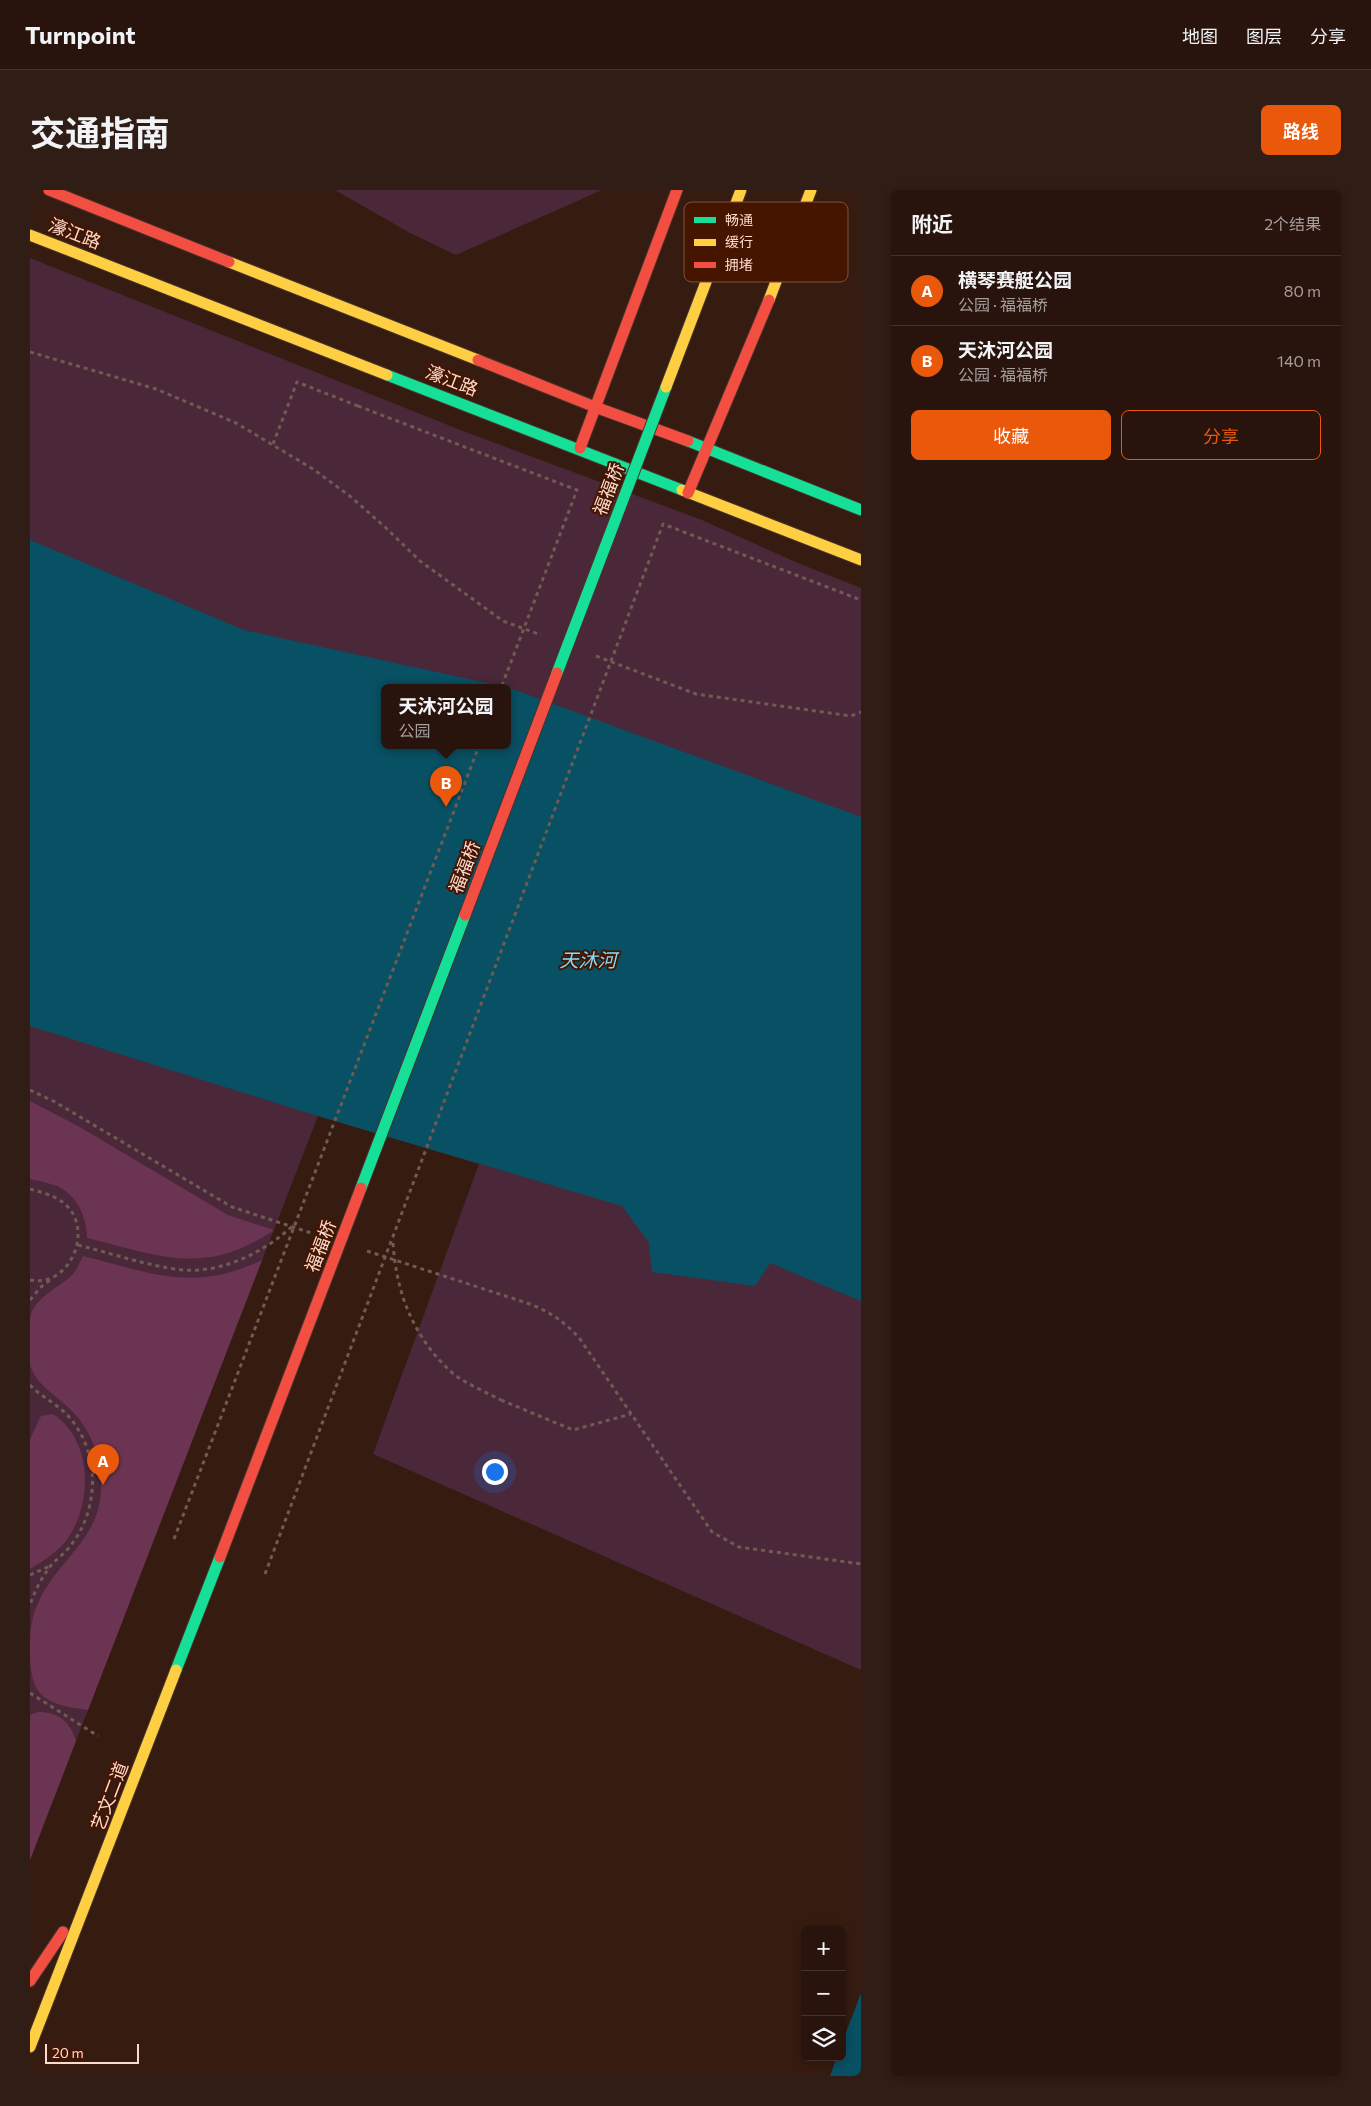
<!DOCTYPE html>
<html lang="zh">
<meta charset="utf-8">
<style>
body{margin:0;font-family:Commissioner,"Noto Sans SC",sans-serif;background:#301d15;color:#f1f3f6}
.controls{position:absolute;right:15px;bottom:15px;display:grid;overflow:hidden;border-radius:8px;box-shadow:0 2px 12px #0003}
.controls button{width:45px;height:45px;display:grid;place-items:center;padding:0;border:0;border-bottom:1px solid #44332d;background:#28140c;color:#f1f3f6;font:25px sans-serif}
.scale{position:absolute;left:15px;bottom:12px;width:94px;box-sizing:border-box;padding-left:5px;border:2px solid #fcdbcd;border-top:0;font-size:14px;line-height:18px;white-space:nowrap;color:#fcdbcd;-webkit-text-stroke:4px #461500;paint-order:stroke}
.you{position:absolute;left:464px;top:1281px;width:18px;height:18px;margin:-12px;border:4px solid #fff;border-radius:50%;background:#1a73e8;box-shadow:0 0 0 8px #1a73e833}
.badge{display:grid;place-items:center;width:32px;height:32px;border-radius:50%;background:#ea580c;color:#fff;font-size:16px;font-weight:700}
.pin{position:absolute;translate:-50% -41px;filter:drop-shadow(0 1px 2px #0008)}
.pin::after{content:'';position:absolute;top:26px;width:18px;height:15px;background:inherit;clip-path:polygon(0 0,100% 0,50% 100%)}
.popup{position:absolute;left:351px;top:494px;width:130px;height:65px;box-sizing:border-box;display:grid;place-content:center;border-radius:8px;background:#28140c;filter:drop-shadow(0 1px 4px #0005);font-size:16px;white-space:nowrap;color:#a59e9d}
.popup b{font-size:19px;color:#f1f3f6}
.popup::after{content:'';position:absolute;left:50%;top:100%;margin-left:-10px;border:10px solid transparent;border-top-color:#28140c}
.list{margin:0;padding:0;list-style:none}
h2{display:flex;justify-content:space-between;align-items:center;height:65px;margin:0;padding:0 20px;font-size:21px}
h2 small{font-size:16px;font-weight:400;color:#a59e9d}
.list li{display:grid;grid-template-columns:32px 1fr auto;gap:15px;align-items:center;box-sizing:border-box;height:70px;padding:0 20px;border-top:1px solid #44332d}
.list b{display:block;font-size:19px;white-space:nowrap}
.list p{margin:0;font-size:16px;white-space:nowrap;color:#a59e9d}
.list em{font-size:16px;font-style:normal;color:#a59e9d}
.actions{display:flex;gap:10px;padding:15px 20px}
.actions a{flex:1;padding:11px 0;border:1px solid #ea580c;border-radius:8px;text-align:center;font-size:18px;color:#ea580c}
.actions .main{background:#ea580c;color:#fff}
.icon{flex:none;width:28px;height:28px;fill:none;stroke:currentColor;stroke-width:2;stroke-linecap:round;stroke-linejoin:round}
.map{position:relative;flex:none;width:831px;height:1886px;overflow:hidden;border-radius:8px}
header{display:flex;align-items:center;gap:30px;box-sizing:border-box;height:70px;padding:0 25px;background:#28140c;border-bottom:1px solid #44332d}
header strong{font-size:24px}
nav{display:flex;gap:28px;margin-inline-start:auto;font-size:18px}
.intro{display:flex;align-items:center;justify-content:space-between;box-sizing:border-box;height:120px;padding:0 30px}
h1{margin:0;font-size:35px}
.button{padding:12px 22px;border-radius:8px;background:#ea580c;color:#fff;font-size:18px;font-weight:700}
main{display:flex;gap:30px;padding:0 30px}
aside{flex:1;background:#28140c;border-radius:8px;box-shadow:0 2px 12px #0003}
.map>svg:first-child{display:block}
</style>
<header>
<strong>Turnpoint</strong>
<nav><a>地图</a><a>图层</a><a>分享</a></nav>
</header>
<div class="intro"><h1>交通指南</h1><a class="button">路线</a></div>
<main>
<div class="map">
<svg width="831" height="1886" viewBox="0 0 831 1886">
<rect width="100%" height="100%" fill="#361b10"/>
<!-- green -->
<g fill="#4a283a" fill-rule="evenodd">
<path d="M305,0h267l-146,65 -46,-22z"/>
<path d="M0,68l428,171 244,91 96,43 63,25v1082l-488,-216 106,-290 -161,-48 -288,744zM355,498h122v58h-122z"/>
</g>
<!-- forest -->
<g fill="#6b3453">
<path d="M0,911l48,25 150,89 46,15c-69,47 -113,26 -187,8 0,-21 -10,-43 -30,-52 -8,-3 -18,-5 -27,-7z"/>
<path d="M53,1066c69,17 110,37 179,4l-174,450c-45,-6 -58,-13 -58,-61 0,-17 1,-32 9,-48 20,-44 65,-63 62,-121 -1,-25 -11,-51 -29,-69 -13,-14 -38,-27 -42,-47 0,-7 0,-16 0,-23 0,-7 0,-16 0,-23 4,-19 25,-29 39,-40 7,-6 10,-14 14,-22z"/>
<path d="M23,1224c40,26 40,90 13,127 -9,11 -24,21 -36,28v-130l11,-23z"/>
<path d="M8,1522c20,0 32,9 38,29l-46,119v-145z"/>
</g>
<!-- water -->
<g fill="#085063" fill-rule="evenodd">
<path d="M0,350l214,90 266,58 351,129v484l-91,-38 -15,23 -103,-14 -3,-29 -27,-37 -304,-90 -288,-90zM355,498h122v58h-122z"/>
<path d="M831,1803v83h-31l7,-19h5v-14z"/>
</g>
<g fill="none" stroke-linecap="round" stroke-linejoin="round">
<defs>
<g id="fast">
<path d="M357,185l295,115"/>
<path d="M658,251l173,69"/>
<path d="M146,1480l44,-113"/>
</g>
<g id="slow">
<path d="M0,45l357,140"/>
<path d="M199,72l249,98"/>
<path d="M739,110l42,-110"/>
<path d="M652,300l179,70"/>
<path d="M0,1857l146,-377"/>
</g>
<g id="jam">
<path d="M19,0l180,72"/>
<path d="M448,170l117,47 93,34"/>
<path d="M550,258l97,-258"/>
<path d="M658,303l81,-193"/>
<path d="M0,1791l33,-49"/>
</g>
</defs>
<!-- fast casing -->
<use href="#fast" stroke="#48332d" stroke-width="13"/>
<!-- slow casing -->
<use href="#slow" stroke="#48332d" stroke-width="13"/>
<!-- jam casing -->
<use href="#jam" stroke="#48332d" stroke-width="13"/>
<!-- path -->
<g stroke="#6f5b51" stroke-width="3" stroke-dasharray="4 4" stroke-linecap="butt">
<path d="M0,162l126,37 80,34 77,46 38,28 35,31 34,33 83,60 38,14"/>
<path d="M243,254l24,-62 61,24"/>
<path d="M566,466l100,38 155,22 10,-4"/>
<path d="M0,900l25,12 177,105 79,26"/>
<path d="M0,999c14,4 28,7 38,18 25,27 0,81 -38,73"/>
<path d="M337,1061l163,53c20,8 35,18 50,35l132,193 27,15 122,17"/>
<path d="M0,1110l11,-13 12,-9"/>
<path d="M0,1195c11,12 28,19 39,32 31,35 31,91 2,128 -5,7 -13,13 -19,19 -9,11 -18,28 -22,41"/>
<path d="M471,1210l72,30 58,-16"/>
<path d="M0,1385l20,-9"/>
<path d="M0,1503l68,43"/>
</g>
<!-- fast -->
<use href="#fast" stroke="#16e098" stroke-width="11"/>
<!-- slow -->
<use href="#slow" stroke="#ffcf43" stroke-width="11"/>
<!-- jam -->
<use href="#jam" stroke="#f24e42" stroke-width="11"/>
<defs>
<g id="fast-bridge">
<path d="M527,483l109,-286"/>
<path d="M331,998l104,-273"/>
</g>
<path id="slow-bridge" d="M636,197l75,-197"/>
<g id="jam-bridge">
<path d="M435,725l92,-242"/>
<path d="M190,1367l141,-369"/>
</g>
</defs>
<!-- fast-bridge casing -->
<use href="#fast-bridge" stroke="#48332d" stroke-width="13" stroke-linecap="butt"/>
<!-- slow-bridge casing -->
<use href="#slow-bridge" stroke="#48332d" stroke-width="13" stroke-linecap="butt"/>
<!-- jam-bridge casing -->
<use href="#jam-bridge" stroke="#48332d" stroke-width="13" stroke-linecap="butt"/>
<!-- path-bridge -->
<g stroke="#6f5b51" stroke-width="3" stroke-dasharray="4 4" stroke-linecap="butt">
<path d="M328,216l219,84 -76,198"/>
<path d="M363,1053c3,42 14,77 41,111 7,8 16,18 25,24 13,8 28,15 42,22"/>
<path d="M48,1055c32,8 64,19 97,24 45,7 90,-17 121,-46"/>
<path d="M144,1349l305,-793"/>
<path d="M235,1384l398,-1050 198,76"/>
</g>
<!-- fast-bridge -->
<use href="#fast-bridge" stroke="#16e098" stroke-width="11"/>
<!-- slow-bridge -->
<use href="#slow-bridge" stroke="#ffcf43" stroke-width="11"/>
<!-- jam-bridge -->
<use href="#jam-bridge" stroke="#f24e42" stroke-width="11"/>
</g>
<g text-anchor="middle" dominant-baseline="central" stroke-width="4" stroke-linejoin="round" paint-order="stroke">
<!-- street labels -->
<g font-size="18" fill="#fcdbcd" stroke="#461500">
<text transform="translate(45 43) rotate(21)">濠江路</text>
<text transform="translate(422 190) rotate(21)">濠江路</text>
<text transform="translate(578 299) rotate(-69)">福福桥</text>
<text transform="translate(434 677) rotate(-69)">福福桥</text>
<text transform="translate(290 1056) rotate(-69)">福福桥</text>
<text transform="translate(79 1606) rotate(-69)">艺文二道</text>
</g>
<!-- water labels -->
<g font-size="19" font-style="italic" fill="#7eddfe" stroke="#461500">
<text x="558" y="769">天沐河</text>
</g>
</g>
<!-- legend -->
<rect x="654" y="12" width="164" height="80" rx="8" fill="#461500" stroke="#7d503e" stroke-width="1"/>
<rect x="664" y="27" width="22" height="6" fill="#16e098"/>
<rect x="664" y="49" width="22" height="7" fill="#ffcf43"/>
<rect x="664" y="72" width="22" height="6" fill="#f24e42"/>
<g font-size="14" fill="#fcdbcd">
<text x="695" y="35">畅通</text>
<text x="695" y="57">缓行</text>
<text x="695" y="80">拥堵</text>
</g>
</svg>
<div class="controls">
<button>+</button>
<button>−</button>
<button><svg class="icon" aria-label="layers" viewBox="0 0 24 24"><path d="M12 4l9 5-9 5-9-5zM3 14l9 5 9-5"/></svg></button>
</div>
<div class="scale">20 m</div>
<div class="you"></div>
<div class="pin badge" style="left:73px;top:1295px">A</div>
<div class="pin badge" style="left:416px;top:617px">B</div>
<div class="popup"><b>天沐河公园</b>公园</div>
</div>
<aside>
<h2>附近<small>2个结果</small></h2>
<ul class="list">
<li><span class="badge">A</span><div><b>横琴赛艇公园</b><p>公园 · 福福桥</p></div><em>80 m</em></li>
<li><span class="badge">B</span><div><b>天沐河公园</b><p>公园 · 福福桥</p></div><em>140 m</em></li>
</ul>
<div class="actions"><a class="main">收藏</a><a>分享</a></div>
</aside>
</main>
